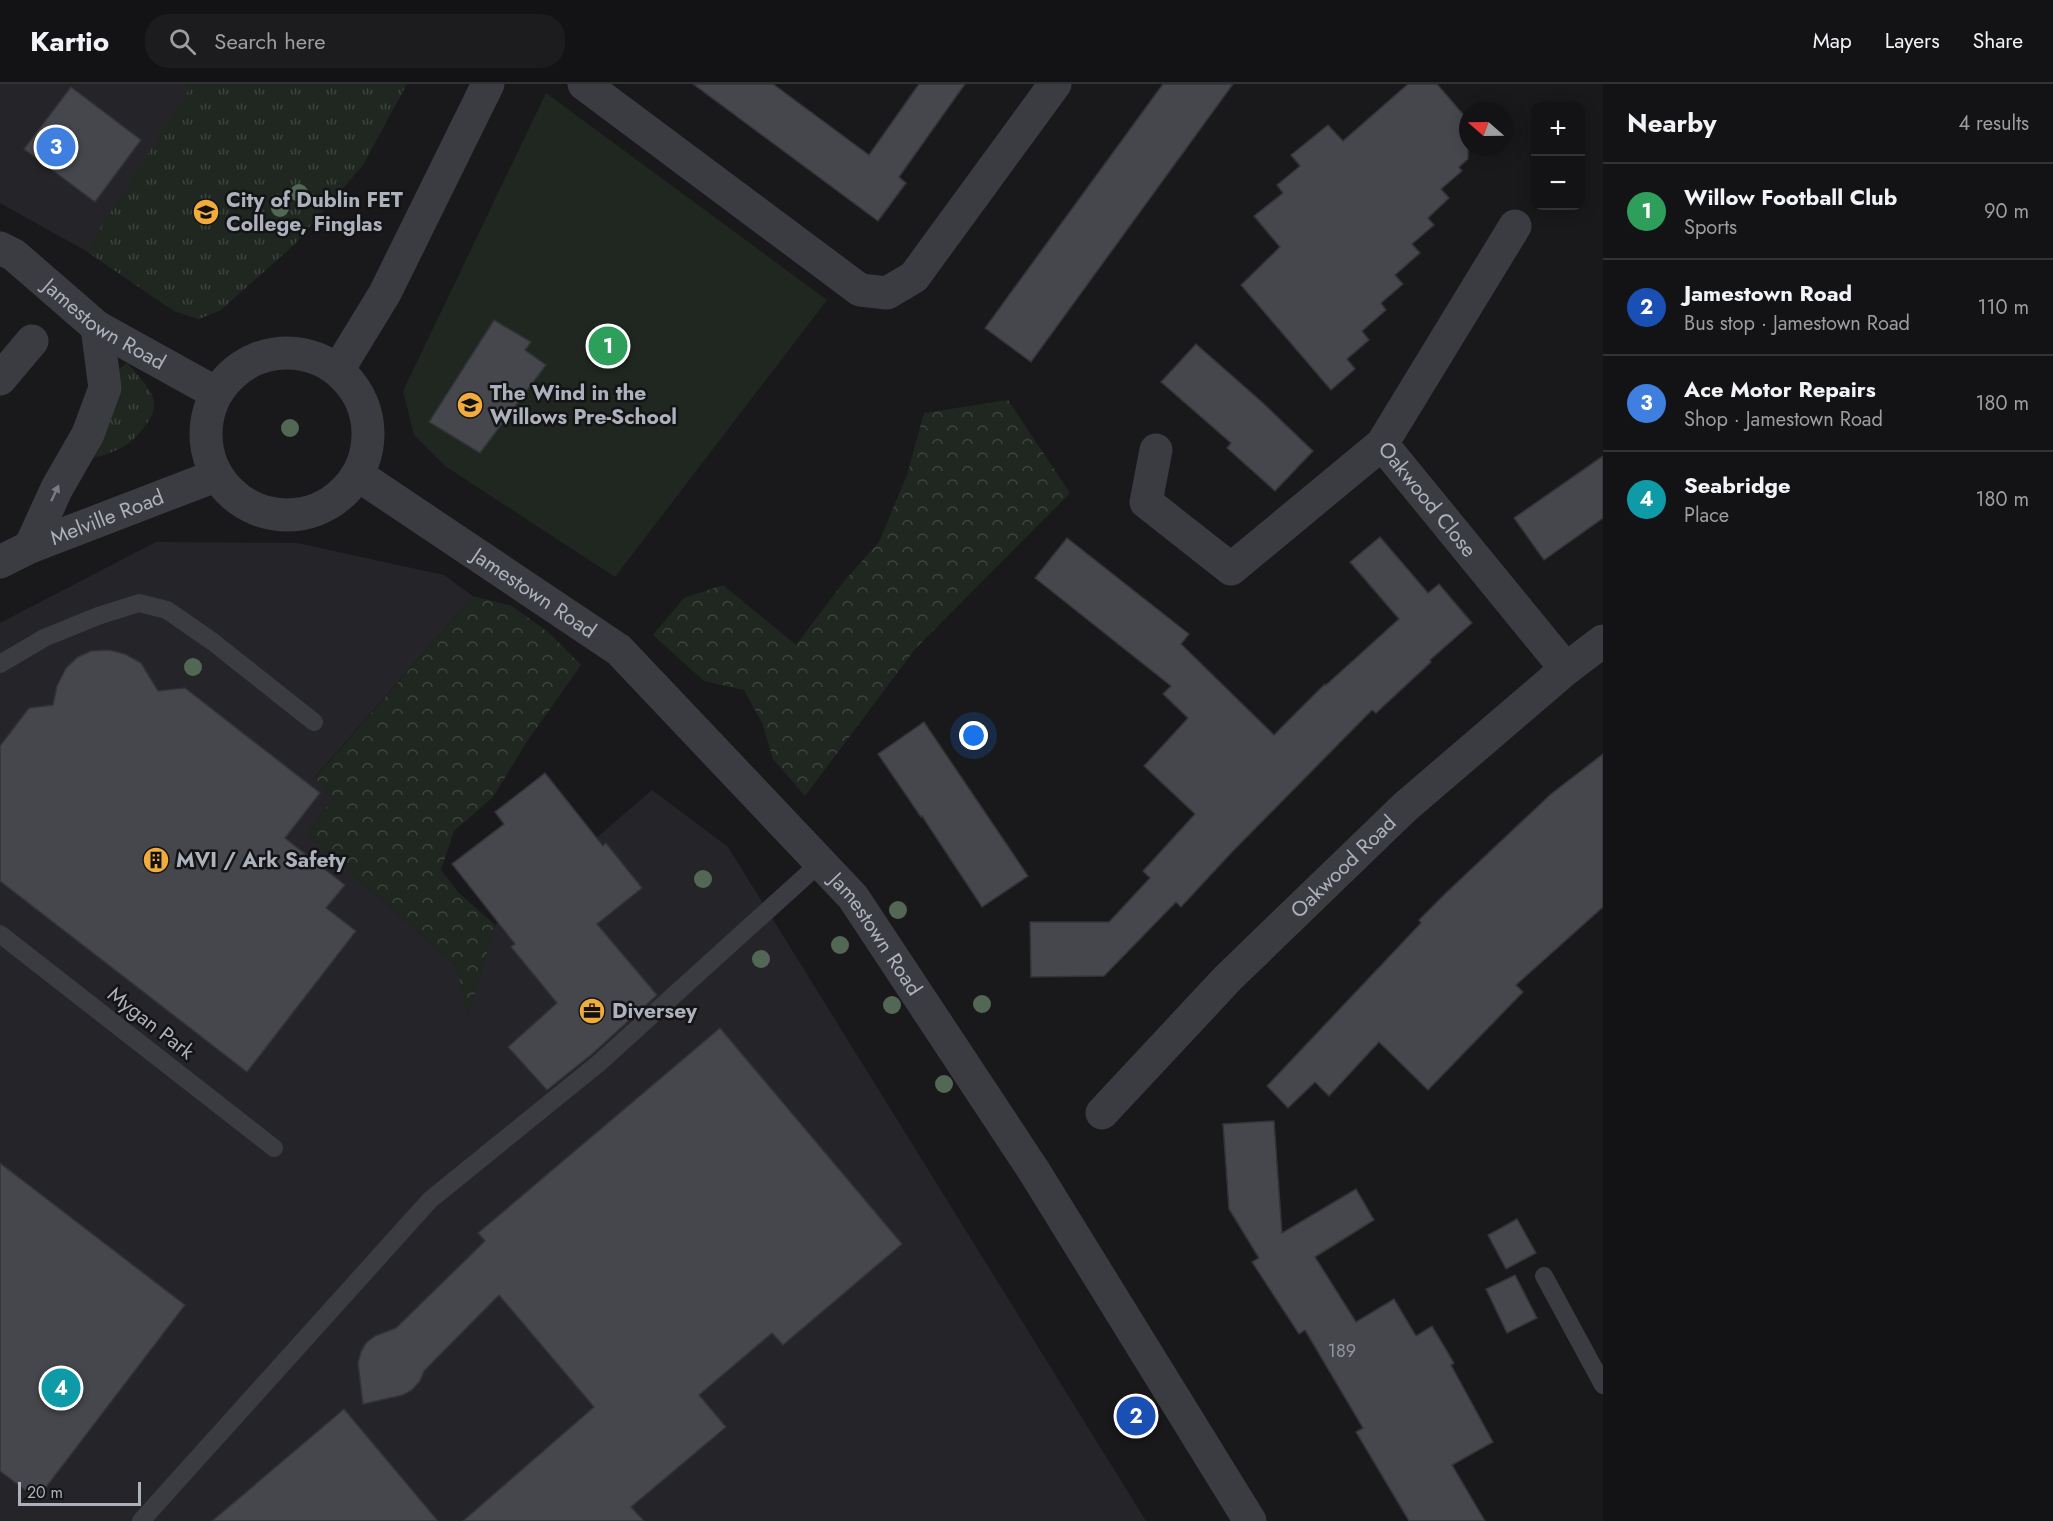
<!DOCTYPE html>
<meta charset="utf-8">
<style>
body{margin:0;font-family:Jost,sans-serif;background:#1c1c1e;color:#f1f3f6}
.controls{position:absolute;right:18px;top:18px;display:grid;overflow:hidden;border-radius:12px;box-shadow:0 3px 15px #0003}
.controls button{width:54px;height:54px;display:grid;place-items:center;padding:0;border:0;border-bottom:2px solid #323234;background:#131315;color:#f1f3f6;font:30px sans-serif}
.compass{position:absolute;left:1459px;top:18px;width:54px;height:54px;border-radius:50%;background:#131315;box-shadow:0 3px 15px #0003;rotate:290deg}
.scale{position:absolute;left:18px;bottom:15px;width:123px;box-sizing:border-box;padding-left:6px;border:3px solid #acb1bb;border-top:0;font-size:16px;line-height:21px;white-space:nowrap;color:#acb1bb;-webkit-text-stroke:4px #141417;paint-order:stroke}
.you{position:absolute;left:974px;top:652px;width:21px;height:21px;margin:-15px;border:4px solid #fff;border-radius:50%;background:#1a73e8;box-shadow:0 0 0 9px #1a73e833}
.badge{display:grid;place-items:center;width:39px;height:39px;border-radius:50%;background:#2563eb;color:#fff;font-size:20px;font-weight:700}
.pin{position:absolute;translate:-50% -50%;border:3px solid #fff;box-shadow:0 2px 6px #0006}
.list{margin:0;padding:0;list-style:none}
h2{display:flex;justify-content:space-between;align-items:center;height:78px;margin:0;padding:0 24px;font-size:26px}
h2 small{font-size:20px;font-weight:400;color:#9d9ea0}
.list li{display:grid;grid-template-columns:39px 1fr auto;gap:18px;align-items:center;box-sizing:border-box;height:96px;padding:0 24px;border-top:2px solid #323234}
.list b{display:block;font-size:22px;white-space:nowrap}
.list p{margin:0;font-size:20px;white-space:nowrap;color:#9d9ea0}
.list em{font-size:20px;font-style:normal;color:#9d9ea0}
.icon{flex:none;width:33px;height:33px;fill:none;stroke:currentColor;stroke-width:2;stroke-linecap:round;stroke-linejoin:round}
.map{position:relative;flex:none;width:1603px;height:1437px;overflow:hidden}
header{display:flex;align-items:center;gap:36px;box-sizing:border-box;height:84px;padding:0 30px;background:#131315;border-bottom:2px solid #323234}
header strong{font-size:28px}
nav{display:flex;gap:33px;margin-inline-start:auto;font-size:21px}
.search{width:420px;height:54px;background:#1c1c1e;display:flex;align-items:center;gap:15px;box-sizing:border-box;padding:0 21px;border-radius:24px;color:#9d9ea0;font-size:22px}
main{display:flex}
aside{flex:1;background:#131315}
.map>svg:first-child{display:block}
</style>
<header>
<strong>Kartio</strong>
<div class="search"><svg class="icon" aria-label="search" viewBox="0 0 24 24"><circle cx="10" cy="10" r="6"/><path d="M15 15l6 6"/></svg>Search here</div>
<nav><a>Map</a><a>Layers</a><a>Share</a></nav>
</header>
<main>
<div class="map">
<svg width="1603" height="1437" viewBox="0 0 1603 1437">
<defs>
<pattern id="grass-tufts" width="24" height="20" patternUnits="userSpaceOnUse" patternTransform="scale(1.5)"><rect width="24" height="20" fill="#1f2720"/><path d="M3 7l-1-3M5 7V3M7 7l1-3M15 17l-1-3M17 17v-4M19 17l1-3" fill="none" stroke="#3d443e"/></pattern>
<pattern id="forest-crowns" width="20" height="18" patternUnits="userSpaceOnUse" patternTransform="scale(1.5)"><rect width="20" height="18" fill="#1f2720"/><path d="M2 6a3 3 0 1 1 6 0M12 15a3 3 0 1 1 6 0" fill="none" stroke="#3d443e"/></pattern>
</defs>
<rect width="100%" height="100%" fill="#19191c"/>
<!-- built -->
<g fill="#252529">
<path d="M0,0h382l-161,226 -22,9 -25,-8 -88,-60 -86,-48z"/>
<path d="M156,458l141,1 147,32 29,21 -158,181 18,22 -26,35 149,132 12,50 27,-91 157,-135 76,57 418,674h-1146v-898z"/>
</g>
<!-- grass -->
<g fill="url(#grass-tufts)">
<path d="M185,0h222l-44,81 -69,80 -73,65 -22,9 -25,-8 -88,-60 104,-163z"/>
<path d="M127,279c8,8 25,27 27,38 1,10 -3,18 -9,25 -17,24 -36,28 -63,35l37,-92z"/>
</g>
<!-- forest -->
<g fill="url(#forest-crowns)">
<path d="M1008,316l62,93 -155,156 -110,147 -32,-37 -11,-36 -18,-33 -40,-9 -51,-46 31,-37 39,-13 73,60 50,-66 33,-37 28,-67 17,-62z"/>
<path d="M473,512l39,10 37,27 32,32 -55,78 -33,54 -39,34 -13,39 17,22 37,33 -27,93 -12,-52 -149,-132 26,-35 -18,-21z"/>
</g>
<!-- garden -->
<path fill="#1f2720" d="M546,9l281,207 -212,277 -170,-111 -31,-31 -11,-44z"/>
<!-- building -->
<g fill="#46474c" stroke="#333438" stroke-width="1.5">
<path d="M693,0h80l96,71 50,-71h46l-66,93 7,6 -28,38z"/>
<path d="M1163,0h70l-202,278 -46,-34z"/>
<path d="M1408,0h29l31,36v39l-9,8 3,4 -21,18 8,9 -21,20 6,7 -22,19 8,9 -25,22 8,9 -22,19 5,7 -24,21 7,9 -22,19 8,10 -24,21 -90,-105 39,-38 -26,-31 29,-23 -6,-8 23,-19 -9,-11 37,-30 15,16z"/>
<path d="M71,3l70,53 -46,62 -71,-53z"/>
<path d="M494,236l37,22 -6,8 21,15 -66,88 -51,-31z"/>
<path d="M1196,260l67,59 50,48 -38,40 -48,-43 4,-5 -70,-61z"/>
<path d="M1603,372v62l-59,42 -30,-42z"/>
<path d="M1380,453l48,56 11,-9 33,39 -42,37 1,2 -55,51 -4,-3 -140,142 -51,55 -5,-5 -72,74 -73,1 -1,-55h79l41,-44 -7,-7 52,-57 -51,-48 44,-48 -25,-24 8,-8 -136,-108 32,-40 122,96 -8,10 93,91 51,-51 1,1 73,-66 -49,-57z"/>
<path d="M109,566l16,4 16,9 17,28 27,-3 135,105 -35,45 60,47 -19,23 30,23 -109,141 -247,-191v-135l29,-38 24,-3 4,-19 9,-18 12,-11 13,-6z"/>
<path d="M924,638l104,154 -46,31 -60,-91 -1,1 -43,-63z"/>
<path d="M1603,670v153l-87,78 7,7 -95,98 -49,-48 -50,54 -14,-14 -27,26 -21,-22 154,-163 -2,-3 28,-28 104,-98z"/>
<path d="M545,689l58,73 3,-3 36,45 -45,36 60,71 -65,59 -45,36 -39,-43 49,-44 -46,-56 4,-3 -63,-80 52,-40 -9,-12z"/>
<path d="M720,944l182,216 -119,101 -11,-12 -73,62 27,32 -95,80 13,14h-181l131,-114 -95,-112 -75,76 -4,10 -8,9 -9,5 -40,9 -5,-41 3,-11 5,-9 9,-7 21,-8 89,-87 -7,-8z"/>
<path d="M1274,1037l8,112 74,-44 18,31 -59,37 41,65 38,-23 22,37 16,-10 22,37 -3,2 42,77 -41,23 33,56h-76l-53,-89 7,-4 -58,-98 -6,4 -47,-72 7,-4 -30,-49 -6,-85z"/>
<path d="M0,1079l185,142 -148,194 -37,-28z"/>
<path d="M1517,1135l19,34 -30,16 -18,-34z"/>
<path d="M1515,1191l22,43 -30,15 -21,-44z"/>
<path d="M344,1325l94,112h-226z"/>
</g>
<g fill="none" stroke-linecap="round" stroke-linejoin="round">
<!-- service -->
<g stroke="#3a3c41" stroke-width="18">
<path d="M0,580l44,-26 54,-22 41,-13 28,7 46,32 101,80"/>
<path d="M0,850l274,214"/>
<path d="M1544,1192l59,109"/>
<path d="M141,1437l289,-321 169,-137 221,-200"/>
</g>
<!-- minor -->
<g stroke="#3a3c41" stroke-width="33">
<path d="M584,0l276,206 27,3 27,-16 141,-193"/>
<path id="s1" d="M1515,142l-133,218 184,225"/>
<path d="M0,295l32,-38"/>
<path d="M1156,366l-10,52 85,67 151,-125"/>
<path id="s2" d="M1102,1029l126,-135 177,-171 161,-138 37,-28"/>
</g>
<!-- tertiary -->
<g stroke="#3a3c41" stroke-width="33">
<path id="s3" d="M0,164l14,7 83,72 119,66"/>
<circle cx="287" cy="350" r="81"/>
<path d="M338,286l47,-77 103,-209"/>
<path id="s4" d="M358,391l261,175 234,247 181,274 216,350"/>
<path d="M30,463l27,-59 31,-54 17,-46 -8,-61"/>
<path id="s5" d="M0,478l30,-15 185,-71"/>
</g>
</g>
<!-- trees -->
<g fill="#536755">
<circle cx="299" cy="109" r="9"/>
<circle cx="280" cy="124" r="9"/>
<circle cx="290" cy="344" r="9"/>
<circle cx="193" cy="583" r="9"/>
<circle cx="703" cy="795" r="9"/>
<circle cx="898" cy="826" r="9"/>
<circle cx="840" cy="861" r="9"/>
<circle cx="761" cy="875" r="9"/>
<circle cx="982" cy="920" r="9"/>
<circle cx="892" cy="921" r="9"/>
<circle cx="944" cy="1000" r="9"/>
</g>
<!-- one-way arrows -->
<defs><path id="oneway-solid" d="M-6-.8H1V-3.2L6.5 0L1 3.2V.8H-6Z" transform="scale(1.5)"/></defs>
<use fill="#797c84" href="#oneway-solid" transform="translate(55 409) rotate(-65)"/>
<!-- icons -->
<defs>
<symbol id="university-disc" viewBox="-11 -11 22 22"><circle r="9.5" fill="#f2ac3b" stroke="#141417"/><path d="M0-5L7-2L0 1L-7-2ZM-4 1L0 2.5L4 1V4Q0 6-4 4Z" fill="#111"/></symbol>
<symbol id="school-disc" viewBox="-11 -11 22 22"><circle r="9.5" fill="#f2ac3b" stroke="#141417"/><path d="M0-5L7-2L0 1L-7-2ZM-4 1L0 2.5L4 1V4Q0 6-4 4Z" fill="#111"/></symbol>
<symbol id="building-disc" viewBox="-11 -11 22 22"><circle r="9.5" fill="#f2ac3b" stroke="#141417"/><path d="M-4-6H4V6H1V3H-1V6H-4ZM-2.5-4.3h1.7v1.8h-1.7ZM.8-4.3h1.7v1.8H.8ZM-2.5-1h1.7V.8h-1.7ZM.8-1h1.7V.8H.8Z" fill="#111"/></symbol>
<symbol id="office-disc" viewBox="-11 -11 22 22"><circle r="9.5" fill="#f2ac3b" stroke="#141417"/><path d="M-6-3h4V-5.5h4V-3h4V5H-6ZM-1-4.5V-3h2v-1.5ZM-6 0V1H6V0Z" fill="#111"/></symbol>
</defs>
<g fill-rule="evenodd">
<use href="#university-disc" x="191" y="113" width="30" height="30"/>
<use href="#school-disc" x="455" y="306" width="30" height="30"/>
<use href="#building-disc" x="141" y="761" width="30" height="30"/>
<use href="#office-disc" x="577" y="912" width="30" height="30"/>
</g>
<g text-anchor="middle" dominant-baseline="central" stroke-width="5" stroke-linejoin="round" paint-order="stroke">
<!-- number labels -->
<g font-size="18" fill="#92969f">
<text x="1342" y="1267">189</text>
</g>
<!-- poi labels -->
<g font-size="21" font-weight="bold" fill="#acb1bb" stroke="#141417" text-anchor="start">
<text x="226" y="116">City of Dublin FET<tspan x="226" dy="24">College, Finglas</tspan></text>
<text x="490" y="309">The Wind in the<tspan x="490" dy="24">Willows Pre-School</tspan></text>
<text x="176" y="776">MVI / Ark Safety</text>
<text x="612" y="927">Diversey</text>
</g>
<!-- street labels -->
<g font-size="21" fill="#acb1bb" stroke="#141417">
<text stroke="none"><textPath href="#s3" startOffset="130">Jamestown Road</textPath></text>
<text stroke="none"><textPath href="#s1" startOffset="327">Oakwood Close</textPath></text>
<text stroke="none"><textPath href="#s5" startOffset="116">Melville Road</textPath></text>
<text stroke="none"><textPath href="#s4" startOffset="212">Jamestown Road</textPath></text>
<text stroke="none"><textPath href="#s2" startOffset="345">Oakwood Road</textPath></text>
<text stroke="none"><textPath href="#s4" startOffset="698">Jamestown Road</textPath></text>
<text transform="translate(151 939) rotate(38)">Mygan Park</text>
</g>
</g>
</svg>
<div class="controls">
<button>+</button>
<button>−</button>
</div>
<svg class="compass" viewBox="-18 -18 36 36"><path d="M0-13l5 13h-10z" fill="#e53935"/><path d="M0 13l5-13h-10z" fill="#9d9ea0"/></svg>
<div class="scale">20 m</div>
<div class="you"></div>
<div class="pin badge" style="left:608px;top:262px;background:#2e9e5b">1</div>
<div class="pin badge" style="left:1136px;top:1332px;background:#1a4fb4">2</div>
<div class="pin badge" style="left:56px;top:63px;background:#3f7fe0">3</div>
<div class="pin badge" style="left:61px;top:1304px;background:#0f9aa8">4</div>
</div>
<aside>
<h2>Nearby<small>4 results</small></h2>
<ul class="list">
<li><span class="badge" style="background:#2e9e5b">1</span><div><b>Willow Football Club</b><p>Sports</p></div><em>90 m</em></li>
<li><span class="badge" style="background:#1a4fb4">2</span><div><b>Jamestown Road</b><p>Bus stop · Jamestown Road</p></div><em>110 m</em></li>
<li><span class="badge" style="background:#3f7fe0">3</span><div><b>Ace Motor Repairs</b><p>Shop · Jamestown Road</p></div><em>180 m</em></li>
<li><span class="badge" style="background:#0f9aa8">4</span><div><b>Seabridge</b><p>Place</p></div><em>180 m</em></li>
</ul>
</aside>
</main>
